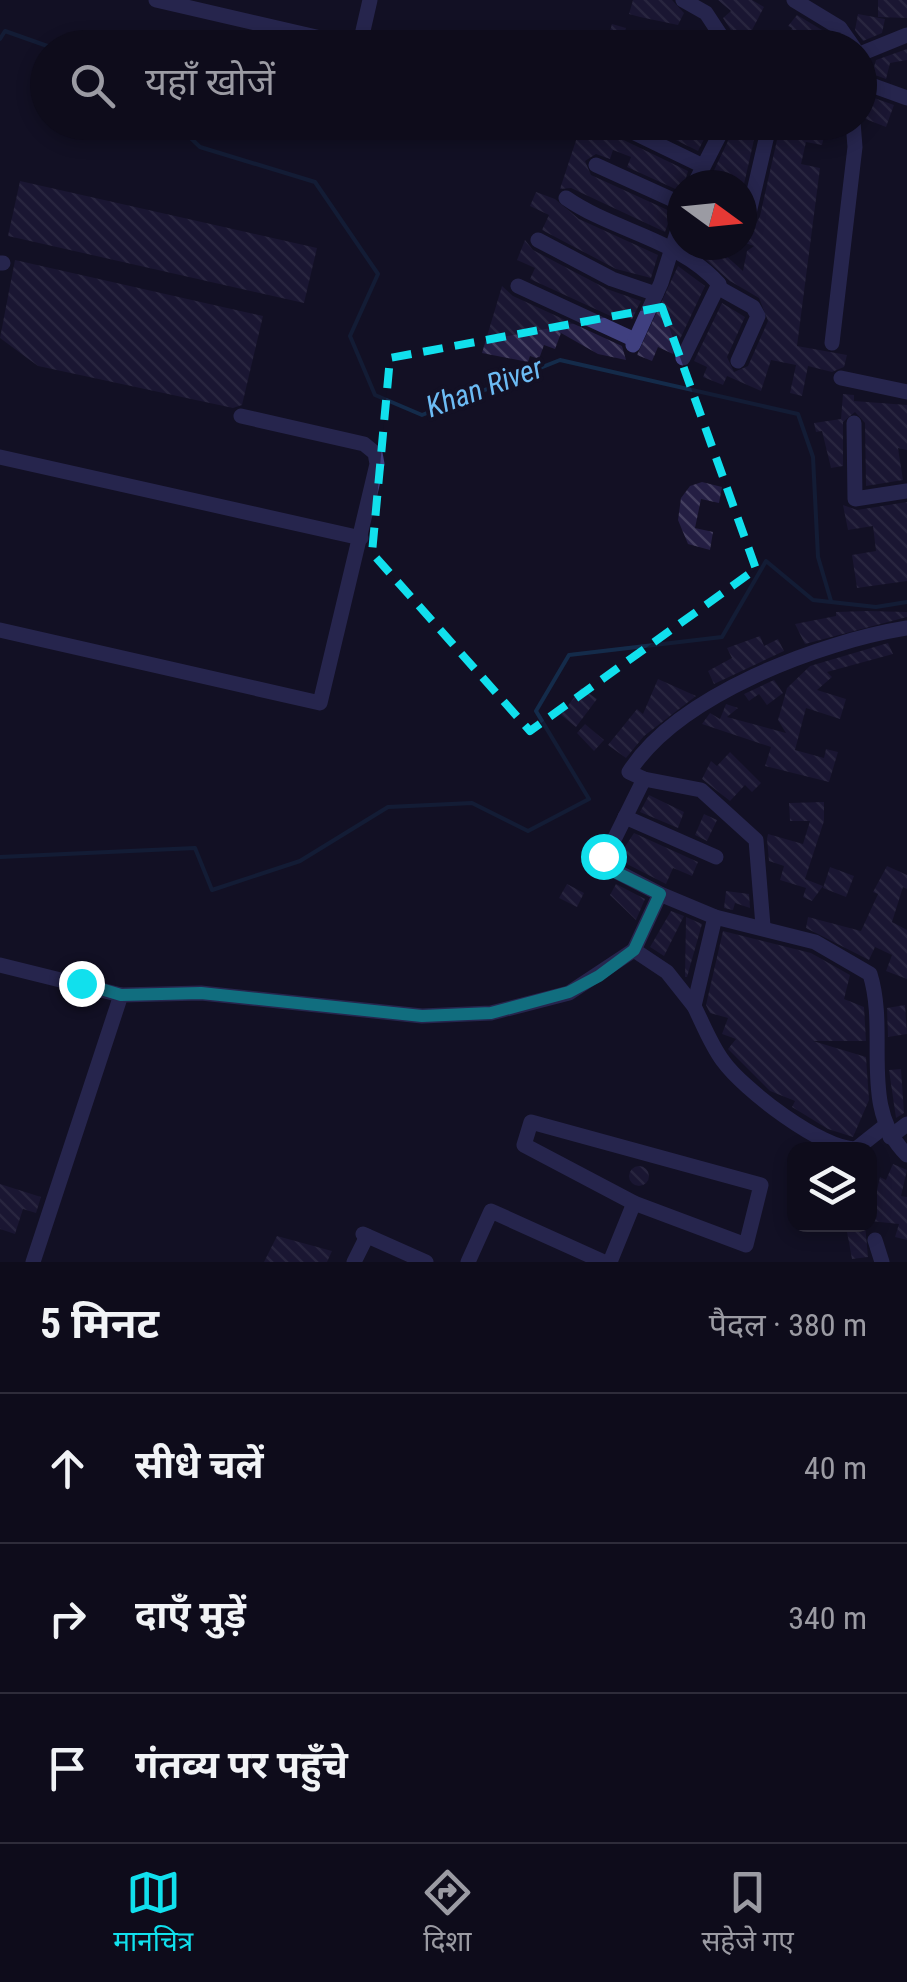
<!DOCTYPE html>
<html lang="hi">
<meta charset="utf-8">
<style>
body{margin:0;font-family:"Roboto Condensed","Noto Sans Devanagari",sans-serif;background:#171524;color:#f1f3f6}
.controls{position:absolute;right:30px;bottom:30px;display:grid;overflow:hidden;border-radius:20px;box-shadow:0 5px 15px #0003}
.controls button{width:90px;height:90px;display:grid;place-items:center;padding:0;border:0;border-bottom:2px solid #2e2c3a;background:#0e0c1b;color:#f1f3f6;font:50px sans-serif}
.compass{position:absolute;left:667px;top:170px;width:90px;height:90px;border-radius:50%;background:#0e0c1b;box-shadow:0 5px 15px #0003;rotate:105deg}
.stop{position:absolute;width:30px;height:30px;margin:-22px;border:8px solid #11e0ed;border-radius:50%;background:#fff}
.stop.end{background:#11e0ed;border-color:#fff;box-shadow:0 2px 10px #0008}
.list{margin:0;padding:0;list-style:none}
h2{display:flex;justify-content:space-between;align-items:center;height:130px;margin:0;padding:0 40px;font-size:42px}
h2 small{font-size:32px;font-weight:400;color:#9b9ba3}
.list li{display:grid;grid-template-columns:65px 1fr auto;gap:30px;align-items:center;box-sizing:border-box;height:150px;padding:0 40px;border-top:2px solid #2e2c3a}
.list b{display:block;font-size:38px;white-space:nowrap}
.list em{font-size:32px;font-style:normal;color:#9b9ba3}
.icon{flex:none;width:55px;height:55px;fill:none;stroke:currentColor;stroke-width:2;stroke-linecap:round;stroke-linejoin:round}
.map{position:relative;flex:none;width:907px;height:1262px;overflow:hidden}
.search{position:absolute;background:#0e0c1b;box-shadow:0 5px 15px #0003;left:30px;right:30px;top:30px;height:110px;display:flex;align-items:center;gap:25px;box-sizing:border-box;padding:0 35px;border-radius:55px;color:#9b9ba3;font-size:38px}
.sheet{height:580px;background:#0e0c1b}
nav{display:flex;justify-content:space-around;align-items:center;box-sizing:border-box;height:140px;border-top:2px solid #2e2c3a;background:#0e0c1b;font-size:28px;color:#9b9ba3}
nav a{display:grid;justify-items:center;gap:5px}
nav .on{color:#11e0ed}
.map>svg:first-child{display:block}
</style>
<div class="map">
<svg width="907" height="1262" viewBox="0 0 907 1262">
<defs>
<pattern id="building-back-hatch" width="6" height="6" patternUnits="userSpaceOnUse" patternTransform="scale(2.5)"><rect width="6" height="6" fill="#241e43"/><path d="M-1 5l2 2M0 0l6 6M5-1l2 2" fill="none" stroke="#433e5f"/></pattern>
</defs>
<rect width="100%" height="100%" fill="#131024"/>
<g fill="none" stroke-linecap="round" stroke-linejoin="round">
<!-- stream -->
<g stroke="#142b4a" stroke-width="4">
<path d="M0,39l5,-8 48,17"/>
<path d="M174,122l26,25 115,35 63,92 -28,62 25,59 47,20 138,-55 238,54 15,43 5,100 13,44"/>
<path d="M0,857l195,-9 17,42 88,-29 88,-54 84,-4 56,28 61,-32 -53,-88 33,-56 153,-18 44,-76 47,39 63,7 31,-5"/>
</g>
</g>
<!-- building -->
<g fill="url(#building-back-hatch)">
<path d="M633,0h39l12,13 -6,12 -38,-8 -11,-3z"/>
<path d="M718,0h34l12,7 -13,25 -13,9 -15,-23 8,-7z"/>
<path d="M878,0h29v18l-29,-1z"/>
<path d="M858,14l27,5 -3,14 -19,8 -8,-11z"/>
<path d="M797,15l35,21 -3,12 -23,-8 -3,8h-18l7,-20 -4,-2z"/>
<path d="M612,24l14,4 -6,20h-15z"/>
<path d="M907,49v11l-17,3 -4,16 -14,-5 4,-14z"/>
<path d="M860,93l34,12 -8,22 -23,-9z"/>
<path d="M582,122h19l6,10 81,39 -6,21 -55,-25 4,-10 -18,-7 -3,9 -14,-5 -11,7 6,14 81,37 -7,20 -94,-44 -11,1z"/>
<path d="M639,122h17l27,12 4,-12h26l-15,29z"/>
<path d="M737,122h21l-16,71v-8h-35z"/>
<path d="M781,122h46l-5,23 -16,-3 -5,22 19,4 -23,178 50,9 -3,12 -12,5 -24,-6 -6,30 -12,-3 6,-28 -25,-5 -10,31 -34,-15 -4,9 -20,-8 4,-10 -13,-6 28,-58 23,14 -18,40 7,15 14,-6 20,-45 -9,-23 -29,-17 -41,-36h25l29,26 4,-20 7,-5 -12,-4v-20l13,4 5,-10z"/>
<path d="M20,181l297,67 -13,55 -296,-67z"/>
<path d="M536,192l19,7 24,20 79,36 -7,23 -35,-9 -74,-39 7,-15 -19,-9z"/>
<path d="M525,240l8,10 74,39 34,12 -9,18 -12,-5 -3,5 -87,-40 5,-11 -18,-8z"/>
<path d="M15,260l248,56 -21,89 -9,3 -195,-42 -38,-28z"/>
<path d="M678,266l27,20 -32,68 -15,-7 -6,14 -15,-6z"/>
<path d="M502,286l11,10 109,50 4,14 -28,-6 -37,-21 -6,16 -11,-4 -5,14 -9,-3 -2,6 -46,-9z"/>
<path d="M843,394l11,1v6l53,4v45l-9,-2 5,32 -37,6 -1,-63 -10,-11 -12,10v44l-12,2 -9,-37 -6,1 -2,-9 27,-4z"/>
<path d="M702,482l20,5 -3,16 -18,-4 -6,29 18,4 -3,18 -22,-6 -10,-24 3,-22 9,-12z"/>
<path d="M907,502v79l-50,7 -5,-33 24,-4 -3,-25 -25,4 -5,-25 14,5z"/>
<path d="M867,611l40,1v5l-102,27 -10,-20 41,-8v-4z"/>
<path d="M760,636l4,10 14,-7 6,12 -70,33 -6,-13 24,-13 -5,-10z"/>
<path d="M888,643l5,11 -66,18 5,5 -15,13 29,9 -6,20 -34,-11 -11,42 29,8 2,-9 12,3 -9,30 -64,-16 6,-19 -69,-23 8,-11 10,6 6,-15 12,4 -11,9 59,16 -8,-13 9,-32 23,-22z"/>
<path d="M658,679l38,17 -52,40 -18,22 -18,-13 29,-36 6,5z"/>
<path d="M774,680l9,13 -16,12 -8,-11 -10,7 -5,-7z"/>
<path d="M581,688l16,11 -21,28 -15,-12z"/>
<path d="M585,724l19,16 -10,11 -17,-18z"/>
<path d="M730,752l31,31 -9,9 -7,-7 -15,16 -28,-22 9,-18 6,5z"/>
<path d="M649,795l35,17 -6,16 -38,-16z"/>
<path d="M824,802v19l-19,58 18,7 -11,15 -9,-4 3,-9 -26,-8 4,-14 -15,-5 -2,-22 1,-5 35,10 7,-23h-20l-1,-18z"/>
<path d="M704,814l13,6 -10,21 -12,-6z"/>
<path d="M634,833l64,29 -6,14 -19,-8 -7,16 -49,-25z"/>
<path d="M887,866l20,9v14l-4,-2 -11,35 15,8v49l-21,-8 6,-16 -17,-8 -6,13 -63,-32 2,-11 53,14 17,-37 -5,-2z"/>
<path d="M830,867l24,9 -8,21 -23,-9z"/>
<path d="M567,884l17,9 -7,14 -18,-9z"/>
<path d="M616,884l29,15 -9,21 -26,-25z"/>
<path d="M726,891l23,3 1,14 -15,-5 -2,7 -9,-2z"/>
<path d="M671,911l13,5 -20,40 -14,-9z"/>
<path d="M686,917l16,7 -15,53h-2z"/>
<path d="M723,931l88,22 39,22 -6,24 20,8 2,34h-53l53,16 3,43 -16,37 -25,-8 -36,-22 3,-6 -25,-10 -42,-42 8,-10 -14,-5 6,-16 -18,-5 -4,-8z"/>
<path d="M905,1005l2,29 -19,3 -1,-29z"/>
<path d="M901,1069l3,44 -8,5 -7,-48z"/>
<path d="M893,1164l14,6 -6,26 6,1v43l-12,-3 4,-13 -29,-3 10,-44 6,3z"/>
<circle cx="639" cy="1176" r="10"/>
<path d="M0,1184l41,13 -5,16 -13,-4 -8,25 -15,-5z"/>
<path d="M836,1224h29l3,33 -16,2 -5,-27 -12,-2z"/>
<path d="M277,1236l55,15 -5,11h-63z"/>
</g>
<g fill="none" stroke-linecap="round" stroke-linejoin="round">
<!-- minor -->
<g stroke="#3f3f7f" stroke-width="15">
<path d="M156,0l195,45 11,-10 8,-35"/>
<path d="M683,0l23,13 23,35"/>
<path d="M794,0l46,28 14,20"/>
<path d="M860,54l47,-19"/>
<path d="M860,81l47,17"/>
<path d="M612,122l91,44"/>
<path d="M596,165l86,39"/>
<path d="M694,185l32,-63"/>
<path d="M566,198c47,33 113,41 153,86l-36,74"/>
<path d="M749,213l21,-91"/>
<path d="M538,240l74,39 44,15"/>
<path d="M0,263h3"/>
<path d="M518,286l117,54"/>
<path d="M719,288l34,19 5,9 -20,45"/>
<path d="M832,343l23,-196 -2,-25"/>
<path d="M633,345l28,-62 21,-66"/>
<path d="M841,378l66,14"/>
<path d="M854,423l1,76 52,-8"/>
<path d="M0,457l361,81"/>
<path d="M0,630l320,73 57,-239 -2,-11 -11,-9 -123,-28"/>
<path d="M644,779l57,11 55,50 7,86"/>
<path d="M625,817l91,40"/>
<path d="M660,894l55,23"/>
<path d="M0,965l121,30"/>
<path d="M694,1006l-27,-34 -33,-22 26,-56 -58,-30 42,-85 -15,-7c49,-77 191,-130 278,-144"/>
<path d="M531,1122l230,63 -15,60 -112,-42 -110,-58z"/>
<path d="M885,1126l-29,23c-34,1 -113,-60 -133,-88 -12,-16 -20,-37 -29,-55l21,-89 100,25 55,32c19,61 -12,134 37,181"/>
<path d="M890,1137l17,-13"/>
<path d="M363,1234l63,28"/>
<path d="M875,1240l7,22"/>
<path d="M33,1262l88,-267 80,-2 221,23 69,-3 78,-20 65,-43"/>
<path d="M354,1262l13,-26"/>
<path d="M468,1262l23,-51 113,51"/>
<path d="M610,1262l24,-59"/>
</g>
</g>
<g fill="none" stroke-linecap="round" stroke-linejoin="round">
<!-- route -->
<path stroke="#11e0ed" stroke-width="12" d="M81,983l40,12 80,-2 221,23 69,-3 78,-21 30,-16 35,-26 26,-56 -53,-26 -4,-12"/>
</g>
<!-- marked area -->
<path d="M0 0H907V1262H0ZM662,307l94,262 -226,162 -158,-178 18,-195z" fill="#131024" fill-opacity=".55" fill-rule="evenodd"/>
<path fill="none" stroke="#11e0ed" stroke-width="8" stroke-dasharray="20 12" stroke-linejoin="round" d="M662,307l94,262 -226,162 -158,-178 18,-195z"/>
<g text-anchor="middle" dominant-baseline="central" stroke-width="8" stroke-linejoin="round" paint-order="stroke">
<!-- water labels -->
<g font-size="30" font-style="italic" fill="#6cbbf4" stroke="#131024">
<text transform="translate(484 387) rotate(-20)">Khan River</text>
</g>
</g>
</svg>
<div class="controls">
<button><svg class="icon" aria-label="layers" viewBox="0 0 24 24"><path d="M12 4l9 5-9 5-9-5zM3 14l9 5 9-5"/></svg></button>
</div>
<svg class="compass" viewBox="-18 -18 36 36"><path d="M0-13l5 13h-10z" fill="#e53935"/><path d="M0 13l5-13h-10z" fill="#9b9ba3"/></svg>
<div class="stop" style="left:603px;top:856px"></div>
<div class="stop end" style="left:81px;top:983px"></div>
<div class="search"><svg class="icon" aria-label="search" viewBox="0 0 24 24"><circle cx="10" cy="10" r="6"/><path d="M15 15l6 6"/></svg>यहाँ खोजें</div>
</div>
<section class="sheet">
<h2>5 मिनट<small>पैदल · 380 m</small></h2>
<ul class="list">
<li><svg class="icon" aria-label="ahead" viewBox="0 0 24 24"><path d="M12 20V5M6 11l6-6 6 6"/></svg><div><b>सीधे चलें</b></div><em>40 m</em></li>
<li><svg class="icon" aria-label="right" viewBox="0 0 24 24"><path d="M7 20v-9h11M14 6l5 5-5 5"/></svg><div><b>दाएँ मुड़ें</b></div><em>340 m</em></li>
<li><svg class="icon" aria-label="arrive" viewBox="0 0 24 24"><path d="M6 21V4h12l-3 4 3 4H6"/></svg><div><b>गंतव्य पर पहुँचे</b></div></li>
</ul>
</section>
<nav>
<a class="on"><svg class="icon" aria-label="map" viewBox="0 0 24 24"><path d="M3 6l6-2 6 2 6-2v14l-6 2-6-2-6 2zM9 4v14M15 6v14"/></svg>मानचित्र</a>
<a><svg class="icon" aria-label="directions" viewBox="0 0 24 24"><path d="M12 3l9 9-9 9-9-9zM9 14v-3h6M13 9l2 2-2 2"/></svg>दिशा</a>
<a><svg class="icon" aria-label="saved" viewBox="0 0 24 24"><path d="M7 4h10v16l-5-4-5 4z"/></svg>सहेजे गए</a>
</nav>
